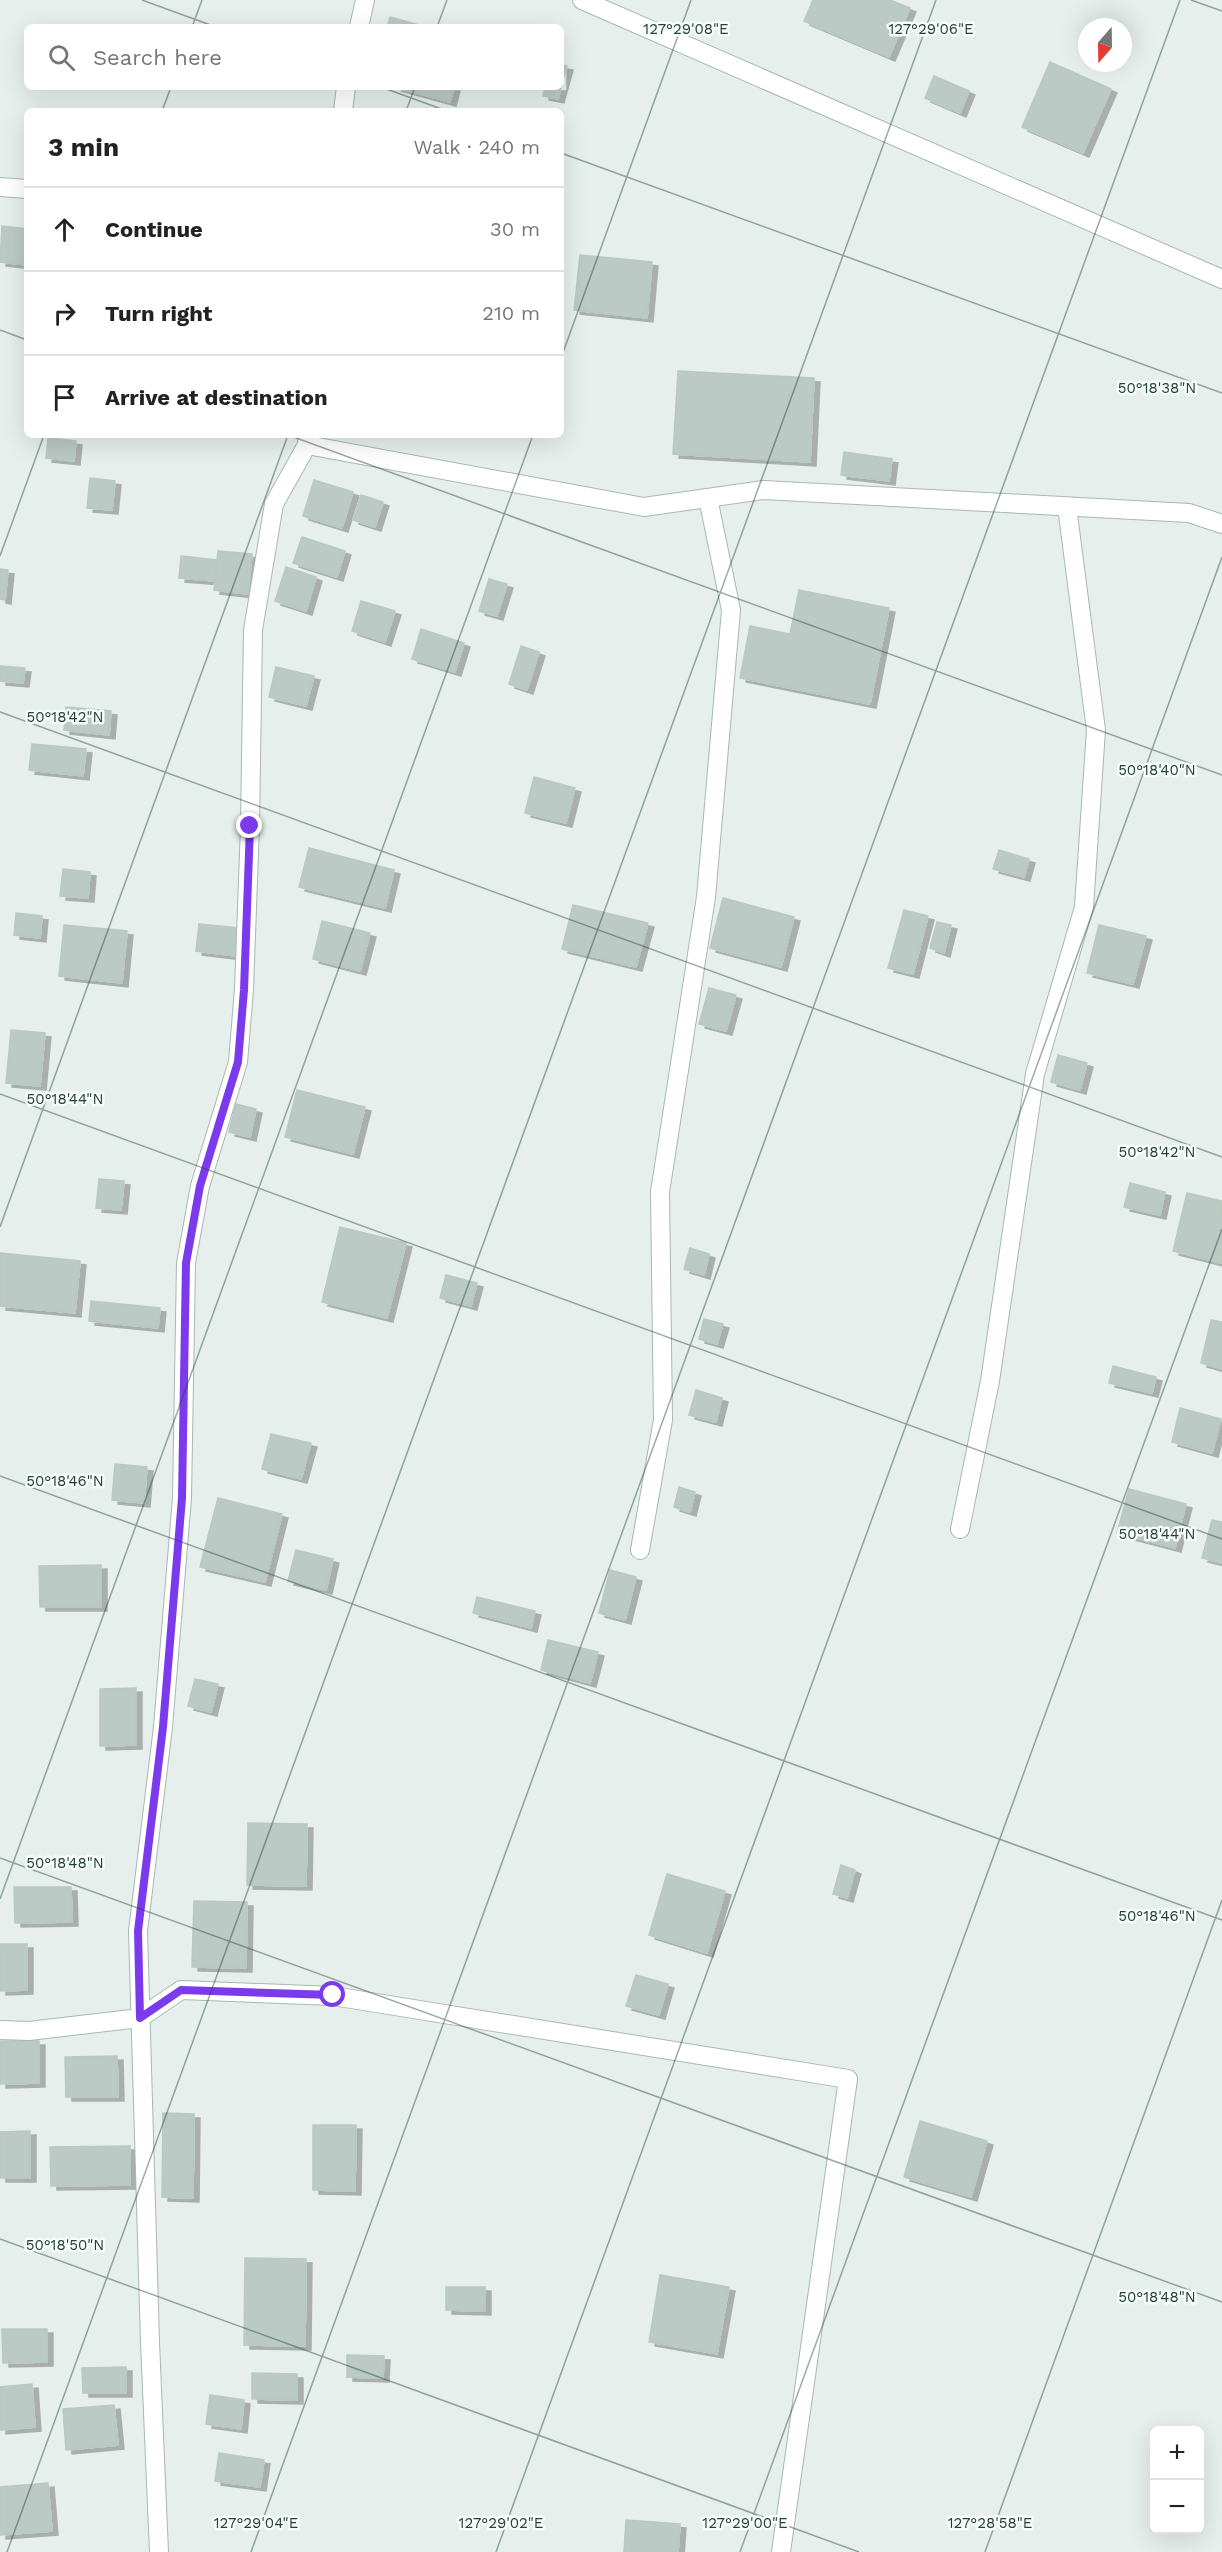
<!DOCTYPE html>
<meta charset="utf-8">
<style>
body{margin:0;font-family:"Work Sans",sans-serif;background:#f2f2f2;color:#222}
.controls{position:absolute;right:18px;bottom:18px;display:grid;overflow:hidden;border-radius:9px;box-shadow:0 6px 24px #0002}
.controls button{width:54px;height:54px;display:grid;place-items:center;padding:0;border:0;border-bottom:2px solid #e0e0e0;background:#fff;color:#222;font:30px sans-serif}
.compass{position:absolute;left:1078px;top:18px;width:54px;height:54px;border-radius:50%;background:#fff;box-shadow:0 6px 24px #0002;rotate:200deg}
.stop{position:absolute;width:18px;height:18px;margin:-14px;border:4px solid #7c3aed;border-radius:50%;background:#fff}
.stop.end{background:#7c3aed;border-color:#fff;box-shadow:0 2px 6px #0008}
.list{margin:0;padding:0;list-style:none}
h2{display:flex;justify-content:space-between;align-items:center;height:78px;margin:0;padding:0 24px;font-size:26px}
h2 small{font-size:20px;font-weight:400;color:#767676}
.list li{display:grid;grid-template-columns:39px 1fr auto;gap:18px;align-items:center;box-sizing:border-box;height:84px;padding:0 24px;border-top:2px solid #e0e0e0}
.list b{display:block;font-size:22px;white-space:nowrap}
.list em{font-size:20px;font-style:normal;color:#767676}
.icon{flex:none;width:33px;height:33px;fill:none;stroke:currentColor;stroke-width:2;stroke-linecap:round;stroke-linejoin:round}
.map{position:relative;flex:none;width:1222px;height:2552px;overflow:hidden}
.search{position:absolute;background:#fff;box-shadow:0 6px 24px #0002;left:24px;top:24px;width:540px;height:66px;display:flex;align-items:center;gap:15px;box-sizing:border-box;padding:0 21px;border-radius:9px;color:#767676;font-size:22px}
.panel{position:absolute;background:#fff;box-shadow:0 6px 24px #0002;left:24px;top:108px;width:540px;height:330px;border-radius:9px}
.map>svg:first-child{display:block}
</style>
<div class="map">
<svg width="1222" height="2552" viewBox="0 0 1222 2552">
<defs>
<filter id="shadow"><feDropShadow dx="6" dy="4" stdDeviation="0" flood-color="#0004"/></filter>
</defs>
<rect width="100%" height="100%" fill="#e6efeb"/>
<!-- building -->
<g fill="#bbcac4" stroke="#b8c9c2" stroke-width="1.5" filter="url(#shadow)">
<path d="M813,0h77l20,8 -21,49 -85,-36z"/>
<path d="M390,17l36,10h-39z"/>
<path d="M1050,62l61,27 -28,64 -61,-26z"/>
<path d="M561,65l6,1 -9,33 -15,-3 2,-9h16z"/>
<path d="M934,76l35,15 -9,22 -35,-15z"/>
<path d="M395,87h59l-4,15z"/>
<path d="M2,226l25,3v36l-27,-3z"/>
<path d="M580,255l72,7 -5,56 -73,-8z"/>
<path d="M678,371l136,7 -4,84 -137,-8z"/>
<path d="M48,438l28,3 -2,20 -28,-3z"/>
<path d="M844,452l48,7 -3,22 -48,-6z"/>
<path d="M90,478l25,3 -3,29 -25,-2z"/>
<path d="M314,480l39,12 -11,36 -39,-12z"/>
<path d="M361,495l22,7 -8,25 -22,-7z"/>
<path d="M302,537l43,14 -8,26 -44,-14z"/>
<path d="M218,551l34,3 -4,40 -34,-4z"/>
<path d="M181,556l36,4 -2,21 -36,-3z"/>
<path d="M286,567l30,10 -10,34 -31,-10z"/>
<path d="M0,569l8,1 -3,30 -5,-1z"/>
<path d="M489,579l18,5 -10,32 -18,-5z"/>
<path d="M799,590l90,18 -19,96 -130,-26 10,-52 40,8z"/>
<path d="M361,601l34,10 -10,31 -33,-11z"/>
<path d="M421,629l43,14 -9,29 -43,-13z"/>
<path d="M521,646l18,6 -12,38 -18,-6z"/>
<path d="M0,666l25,2 -2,15 -23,-2z"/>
<path d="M276,667l38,9 -8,30 -37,-9z"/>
<path d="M66,707l45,4 -2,24 -45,-5z"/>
<path d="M32,744l54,5 -3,27 -54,-6z"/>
<path d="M534,777l41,11 -9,35 -41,-10z"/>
<path d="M309,848l85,22 -9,38 -86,-21z"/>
<path d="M999,850l30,9 -5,18 -31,-8z"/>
<path d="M63,869l27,3 -2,26 -28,-2z"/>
<path d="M723,898l71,19 -13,50 -71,-19z"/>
<path d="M573,905l75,18 -12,44 -74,-18z"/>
<path d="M904,910l24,6 -15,58 -25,-6z"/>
<path d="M16,913l26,3 -2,22 -26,-3z"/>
<path d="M322,921l48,12 -10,38 -47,-12z"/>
<path d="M937,922l14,3 -7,28 -14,-5z"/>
<path d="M199,924l40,4 -3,28 -40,-5z"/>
<path d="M64,925l63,6 -5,52 -63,-7z"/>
<path d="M1099,925l47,11 -13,48 -46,-11z"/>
<path d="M709,988l27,7 -10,36 -27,-7z"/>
<path d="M11,1030l34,3 -5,53 -34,-3z"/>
<path d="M1058,1055l29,8 -7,27 -29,-8z"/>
<path d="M297,1090l68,17 -12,47 -68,-17z"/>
<path d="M236,1104l20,5 -6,28 -21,-5z"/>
<path d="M99,1179l25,2 -3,29 -25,-2z"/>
<path d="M1130,1183l35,9 -5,23 -36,-8z"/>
<path d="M1187,1193l35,8 -1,62 -48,-12z"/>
<path d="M340,1227l66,16 -19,75 -65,-16z"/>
<path d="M690,1248l19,6 -5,21 -20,-6z"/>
<path d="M0,1253l80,8 -5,52 -75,-7z"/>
<path d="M446,1275l31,8 -6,23 -31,-8z"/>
<path d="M91,1301l69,7 -2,20 -69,-7z"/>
<path d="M704,1319l19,5 -6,20 -18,-5z"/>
<path d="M1211,1320l11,2v47l-21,-6z"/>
<path d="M1113,1366l43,11 -4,16 -43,-10z"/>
<path d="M696,1390l26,8 -6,24 -27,-7z"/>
<path d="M1180,1408l41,11 -9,34 -40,-11z"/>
<path d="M271,1434l40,9 -10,36 -39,-10z"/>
<path d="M115,1464l32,3 -3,36 -32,-3z"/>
<path d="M679,1487l16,5 -5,20 -16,-5z"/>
<path d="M1129,1489l57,15 -11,44 -58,-15z"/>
<path d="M218,1498l64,16 -17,68 -65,-15z"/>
<path d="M1212,1520l10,2v41l-20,-5z"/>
<path d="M296,1550l37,9 -7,31 -38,-9z"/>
<path d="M101,1565v42h-61l-1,-41z"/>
<path d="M610,1570l26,7 -11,43 -26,-7z"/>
<path d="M477,1597l58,14 -4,17 -58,-15z"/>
<path d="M548,1640l50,12 -8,31 -49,-13z"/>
<path d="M195,1679l23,5 -7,28 -23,-6z"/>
<path d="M136,1688v57l-36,1v-57z"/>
<path d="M248,1823l59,1 -1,62 -59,-1z"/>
<path d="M841,1865l14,5 -8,28 -14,-4z"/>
<path d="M667,1874l58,17 -18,62 -58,-18z"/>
<path d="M14,1887h57l1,35 -57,1z"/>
<path d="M194,1901l53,1 -1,66 -54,-1z"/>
<path d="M0,1944h27v46l-27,1z"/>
<path d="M636,1975l32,9 -9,31 -33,-9z"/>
<path d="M0,2041h39v42l-39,1z"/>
<path d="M117,2056l1,41h-52l-1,-40z"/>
<path d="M163,2113l31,1 -1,84 -31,-1z"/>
<path d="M920,2121l67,20 -16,56 -67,-20z"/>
<path d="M313,2125h43l-1,66 -42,-1z"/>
<path d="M30,2131v47h-30v-46z"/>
<path d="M130,2146v39l-79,1 -1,-39z"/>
<path d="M245,2258l61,1 -1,87 -61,-1z"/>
<path d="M660,2275l69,12 -12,67 -68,-12z"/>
<path d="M446,2287h39v24l-39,-1z"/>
<path d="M2,2329h45v33l-44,1z"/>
<path d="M347,2355l37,1 -1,22 -36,-1z"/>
<path d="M126,2367v26h-43l-1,-25z"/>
<path d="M252,2373l45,1v26l-45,-1z"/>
<path d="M32,2384l3,43 -35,3v-43z"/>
<path d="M210,2395l34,5 -3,29 -35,-5z"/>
<path d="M114,2405l4,40 -52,5 -3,-41z"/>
<path d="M219,2453l45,7 -4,27 -45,-6z"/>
<path d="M48,2483l4,48 -52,4v-48z"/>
<path d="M626,2520l54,4 -2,28h-54z"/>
</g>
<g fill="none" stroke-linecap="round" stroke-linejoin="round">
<defs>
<g id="minor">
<path d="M582,0l640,279"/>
<path d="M359,27l6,-27"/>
<path d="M343,111l3,-24"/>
<path d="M0,187l27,2"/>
<path d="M307,445l337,62 120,-17 425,23 33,11"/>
<path d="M960,1529l30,-148 45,-307 49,-167 12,-177 -29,-223"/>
<path d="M640,1550l23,-130 -3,-228 46,-295 25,-287 -23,-112"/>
<path d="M0,2030l29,1 111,-13 41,-28 152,6 515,83 -67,473"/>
<path d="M159,2552l-9,-210 -12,-411 25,-204 19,-229 4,-235 14,-77 38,-124 6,-73 6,-163 3,-196 21,-126 33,-59 1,-10"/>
</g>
</defs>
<!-- minor casing -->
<use href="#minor" stroke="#a8b8b2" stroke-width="20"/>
<!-- minor -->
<use href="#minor" stroke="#fff" stroke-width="18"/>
</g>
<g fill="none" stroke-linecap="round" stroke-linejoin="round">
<!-- route -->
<path stroke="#7c3aed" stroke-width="8" d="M250,826l-6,164 -6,72 -38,124 -14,77 -4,235 -19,229 -25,204 2,87 41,-28 152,5"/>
</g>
<!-- ticks -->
<path fill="none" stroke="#24423a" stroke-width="1.5" stroke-opacity="0.45" d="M142,0l74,27M1191,0l31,11M192,27l10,-27M437,27l10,-27M381,87l66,24M162,111l9,-24M406,111l9,-24M561,153l661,240M0,330l27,10M561,358l130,-358M288,435l934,340M0,556l44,-121M0,712l1222,445M0,1094l1222,445M0,1227l288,-792M0,1476l1222,444M0,1858l1222,444M0,1899l533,-1464M0,2239l859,313M7,2552l929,-2552M251,2552l929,-2552M496,2552l726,-1995M740,2552l482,-1323M985,2552l237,-652"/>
<g font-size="15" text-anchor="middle" fill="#24423a" stroke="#f7fbf9" stroke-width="5" stroke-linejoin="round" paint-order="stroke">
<text x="931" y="34">127°29'06"E</text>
<text x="686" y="34">127°29'08"E</text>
<text x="1157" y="393">50°18'38"N</text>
<text x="65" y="722">50°18'42"N</text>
<text x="1157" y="775">50°18'40"N</text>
<text x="65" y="1104">50°18'44"N</text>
<text x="1157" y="1157">50°18'42"N</text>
<text x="65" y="1486">50°18'46"N</text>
<text x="1157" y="1539">50°18'44"N</text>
<text x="65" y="1868">50°18'48"N</text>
<text x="1157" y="1921">50°18'46"N</text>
<text x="65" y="2250">50°18'50"N</text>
<text x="1157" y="2302">50°18'48"N</text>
<text x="256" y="2528">127°29'04"E</text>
<text x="501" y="2528">127°29'02"E</text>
<text x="745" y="2528">127°29'00"E</text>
<text x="990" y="2528">127°28'58"E</text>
</g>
</svg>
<div class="controls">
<button>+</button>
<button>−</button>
</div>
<svg class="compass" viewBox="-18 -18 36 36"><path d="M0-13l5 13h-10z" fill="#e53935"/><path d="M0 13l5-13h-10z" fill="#767676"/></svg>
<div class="stop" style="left:333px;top:1995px"></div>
<div class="stop end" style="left:250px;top:826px"></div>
<div class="search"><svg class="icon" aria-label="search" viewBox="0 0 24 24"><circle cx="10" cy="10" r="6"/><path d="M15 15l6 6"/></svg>Search here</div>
<section class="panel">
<h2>3 min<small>Walk · 240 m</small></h2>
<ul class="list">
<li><svg class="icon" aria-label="ahead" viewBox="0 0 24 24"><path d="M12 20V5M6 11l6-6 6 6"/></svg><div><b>Continue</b></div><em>30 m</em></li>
<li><svg class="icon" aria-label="right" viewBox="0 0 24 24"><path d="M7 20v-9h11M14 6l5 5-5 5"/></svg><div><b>Turn right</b></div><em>210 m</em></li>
<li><svg class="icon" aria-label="arrive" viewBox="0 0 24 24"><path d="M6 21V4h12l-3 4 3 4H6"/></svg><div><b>Arrive at destination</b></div></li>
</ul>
</section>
</div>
